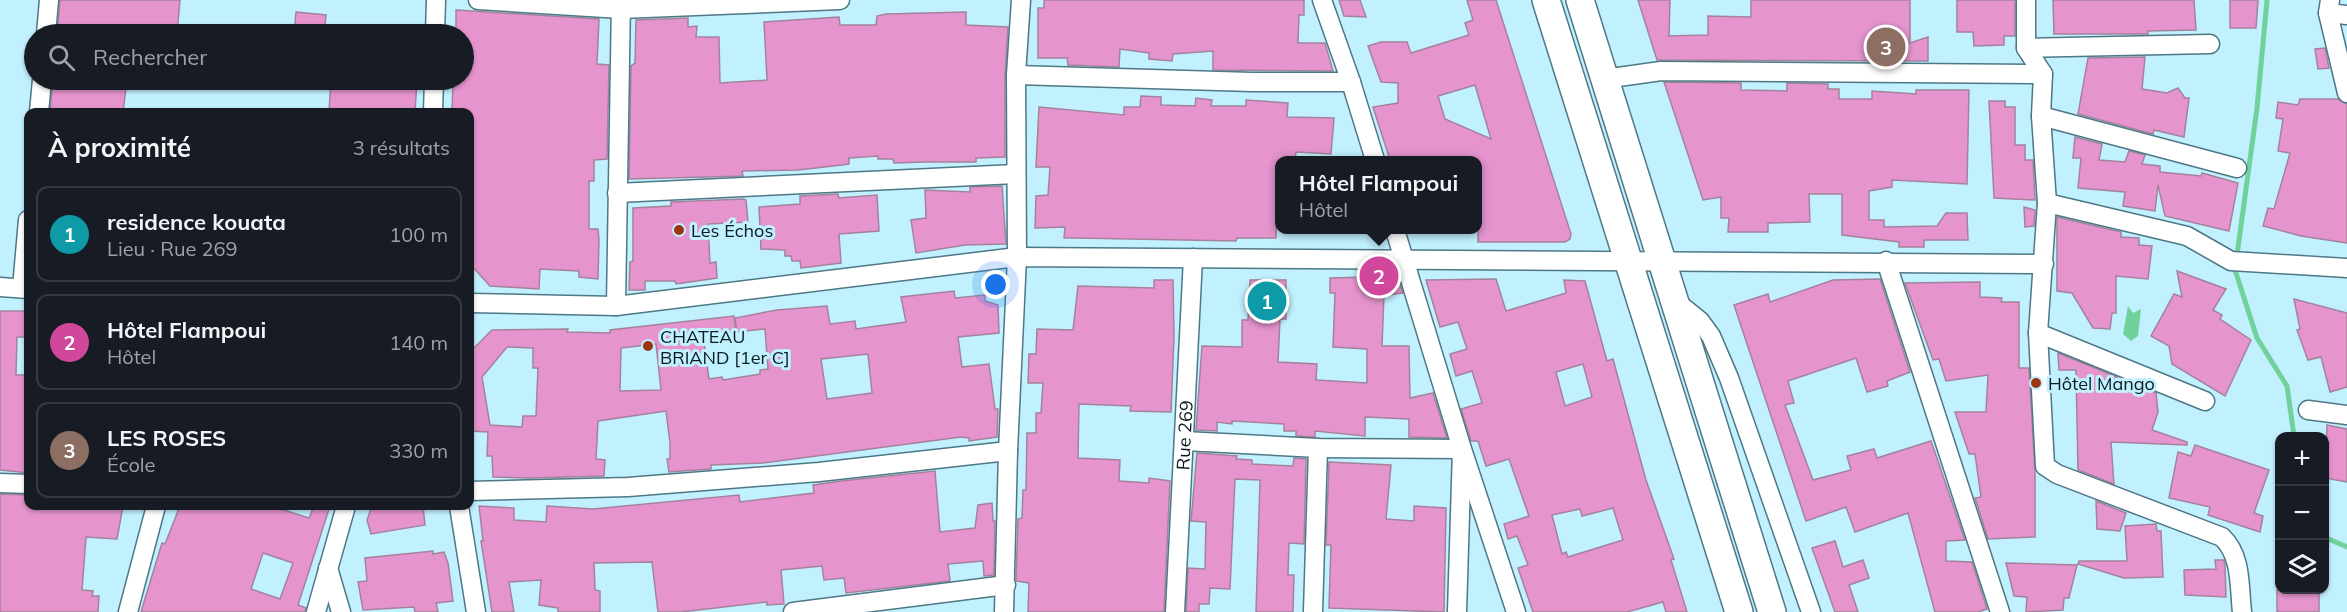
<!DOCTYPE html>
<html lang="fr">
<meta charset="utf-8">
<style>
body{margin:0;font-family:Mulish,sans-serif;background:#242831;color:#f1f3f6}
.controls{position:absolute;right:18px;bottom:18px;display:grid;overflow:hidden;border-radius:12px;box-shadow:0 2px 4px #0004}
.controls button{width:54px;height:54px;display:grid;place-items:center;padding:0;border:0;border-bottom:2px solid #363941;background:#171b24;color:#f1f3f6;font:30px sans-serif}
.you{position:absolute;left:996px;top:285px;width:21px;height:21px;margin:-15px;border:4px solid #fff;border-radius:50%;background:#1a73e8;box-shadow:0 0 0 9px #1a73e833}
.badge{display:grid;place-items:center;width:39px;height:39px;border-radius:50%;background:#ea580c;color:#fff;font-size:20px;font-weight:700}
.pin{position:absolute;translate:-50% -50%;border:3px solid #fff;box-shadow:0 2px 6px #0006}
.popup{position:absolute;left:1275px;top:156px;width:207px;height:78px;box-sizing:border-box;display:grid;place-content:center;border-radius:12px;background:#171b24;filter:drop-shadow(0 2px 4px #0005);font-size:20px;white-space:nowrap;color:#9ea1a6}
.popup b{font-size:22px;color:#f1f3f6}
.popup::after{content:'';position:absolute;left:50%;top:100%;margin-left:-12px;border:12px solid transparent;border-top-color:#171b24}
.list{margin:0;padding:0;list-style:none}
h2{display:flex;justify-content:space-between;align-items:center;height:78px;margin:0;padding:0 24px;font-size:26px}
h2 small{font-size:20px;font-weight:400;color:#9ea1a6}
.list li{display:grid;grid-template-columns:39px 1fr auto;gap:18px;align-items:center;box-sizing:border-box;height:96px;margin:0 12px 12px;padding:0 12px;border:2px solid #363941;border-radius:12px}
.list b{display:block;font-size:22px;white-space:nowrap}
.list p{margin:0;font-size:20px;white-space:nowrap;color:#9ea1a6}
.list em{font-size:20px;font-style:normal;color:#9ea1a6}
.icon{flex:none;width:33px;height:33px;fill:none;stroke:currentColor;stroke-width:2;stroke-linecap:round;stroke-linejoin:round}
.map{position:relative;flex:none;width:2347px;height:612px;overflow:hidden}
.search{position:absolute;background:#171b24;box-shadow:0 2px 4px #0004;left:24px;top:24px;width:450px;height:66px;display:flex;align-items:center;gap:15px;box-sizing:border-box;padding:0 21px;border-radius:33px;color:#9ea1a6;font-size:22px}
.panel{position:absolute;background:#171b24;box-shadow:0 2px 4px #0004;left:24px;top:108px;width:450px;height:402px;border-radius:12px}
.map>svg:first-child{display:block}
</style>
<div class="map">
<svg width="2347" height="612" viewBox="0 0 2347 612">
<rect width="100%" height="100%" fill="#c1f0fe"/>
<!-- water -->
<path fill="#70d19b" d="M2128,306l5,7 8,-4 -3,27 -7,5 -8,-7z"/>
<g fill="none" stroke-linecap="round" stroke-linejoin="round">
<!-- stream -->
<g stroke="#70d19b" stroke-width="5">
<path d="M2267,0l-10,108 -22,162 22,68 30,48 7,50"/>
<path d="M2324,537l23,10"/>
</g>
</g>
<!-- building -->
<g fill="#e594ce" stroke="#a4839a" stroke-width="1.5" fill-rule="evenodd">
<path d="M60,0h120l-3,34h-120z"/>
<path d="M1044,0h260v15h-5l-1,28h27l8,28 -120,-1v-19l-40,3 -1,7 -23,-2v-6l-29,-4 -1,18 -51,-2 -1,-7h-29v-50h6z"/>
<path d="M1339,0h21l6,17 -22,-1z"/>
<path d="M1467,0h29l75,234 -1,5 -5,3h-87v-82h-88l-17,-53 25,-4v-20l-17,-1 -13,-36 13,-4h26l4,11 58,-18 -4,-12 8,-3zM1475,85l16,54 -46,-20 -7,-23z"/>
<path d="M1638,0h32l-1,36 39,-1v-19l43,1v-17h159v43l18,-6v24l-271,-1z"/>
<path d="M1957,0h58v36h-11v9l-30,1 -1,-14h-16z"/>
<path d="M2053,0h141l2,30 -48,1v3h-94z"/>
<path d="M2230,0h28l-2,28h-26z"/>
<path d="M456,10l143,9 -2,45 12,1 -2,94 -13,1v21h-5v48h9l1,11 -1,39 -19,-2v-6l-39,-2 -1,20 -49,-3 -20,-22v-152h-18l1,-32h11v-46h-8z"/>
<path d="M296,12l30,3 -2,19h-30z"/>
<path d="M966,12v13l42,2 -3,48v82l-29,1v4h-51l-31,1 -1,-4h-15v-3l-29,2v6l-7,1 -44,5 -56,1 1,5 -114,3 2,-113 4,-3 1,-43 52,-2v9l9,-1 -1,11h23l1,46 47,-3 -3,-58 75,-5 1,8h36l1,-9 9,-2z"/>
<path d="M2325,48l4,20 -11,1 -3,-20z"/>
<path d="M2145,57l-3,32 25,4 11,-5 7,10h4l-5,39 -30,-7 -1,4 -75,-20 10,-56z"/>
<path d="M53,80h74l-4,32h-73z"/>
<path d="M331,80h86l-2,32h-86z"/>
<path d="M1664,82l77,1v7l46,1v-8l41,1v5h11v10h33v-8l44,3v-4h53l-2,94 -75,-4v7l-23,4v29h15v7l53,-1 9,-13h21l1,27h-44v7h-25v-5l-57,-7v-41h-33l1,28 -42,1v9h-40l1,-14h-8v-21l-18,3z"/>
<path d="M1141,96l20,1v8l34,1 1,-8 16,2 -1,6h35v-6l42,3 -1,14 47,1 -3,36 -35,-2 -1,8h-16l-3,78h-39l-1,3 -159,-3h-13l1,-11 -30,1 1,-32 12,-1 2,-28h-14l3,-60 85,8v-8h16z"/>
<path d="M2300,99h38l9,5v139l-46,-7 -38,-10 5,-18 6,1 16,-56 -12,-2 5,-32 -7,-1 2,-16 20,3z"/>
<path d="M1989,101h16v6h10v38h10v15h8l2,40 -41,-2z"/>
<path d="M2075,137l27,7 -3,16 26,2 4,-11 16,4 -3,9 18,2v6l41,4 1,-3 36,10 -9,48 -64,-15 -7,-31 -3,26 -32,-5 2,-14 -47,-4 3,-30h-8z"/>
<path d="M1002,186l4,58 -41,1 -49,8 -5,-33 15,-2 -1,-28 45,2v-5z"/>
<path d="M838,194l1,4 38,-3 2,36 -40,3 2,29 -40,5 -1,-7h-8l-1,-5h-6v-6l-24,-1 -2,-42 41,-3v-8z"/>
<path d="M743,199l3,1 2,22 -40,2 2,39 6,-1 1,16 -41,6 -1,-3h-30v9h-16l1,-28 3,-1v-53l38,-2v-4z"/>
<path d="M2024,207l11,3 -1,16 -9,1z"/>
<path d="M2057,217l64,15v5l18,1v7l13,1 -4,33 -32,-3v37h-4l-2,16 -17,-1 -21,-35 -15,-2z"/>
<path d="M2177,271l49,18 -13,21 9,5 -2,4 31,21 -26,56 -53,-32 -3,-18 -18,-10 23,-42 8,3z"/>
<path d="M1368,277l30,1 5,15 -19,2 -2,51h27l1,52 23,-5 14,45 -38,-1v-18l-44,-2v19l-50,-5v6l-19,-1v-5h-12v-7l-52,-3v3l-15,-2v9l-21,-1 6,-84 40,1v-27h6l2,-40h36v39h-6l-2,43 39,2 -1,16 51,3v-34l-34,-2 2,-54h-5v-15z"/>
<path d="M1496,279l10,32 60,-18 -2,-13 21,1 22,80 6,-2 33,121 28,79 -3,1 16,52h-21l-3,-10 -36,10h-94l-15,-44 10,-3 -11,-29 -9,3 -4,-15 25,-8 -20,-57 -23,7 -8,-25h-7l-10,-32 21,-6 -10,-32 -16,5 -6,-22 17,-5 -9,-27 -18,5 -14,-47zM1583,364l9,33 -27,9 -9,-34zM1613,508l10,32 -55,17 -2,-5 -4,2 -10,-39 28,-6 2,7z"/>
<path d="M1880,279l30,93 -23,9 1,5 -21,6 -11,-34 -68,23 6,22 -9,2 28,75 38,-10 -4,-14 27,-7 3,9 54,-17 34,99 -19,1v20l26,1 15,47 -9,3h-43l-27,-99 -53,19 -9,-25 -40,14 -72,-216 34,-11 2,8 63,-22z"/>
<path d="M1154,280h19l1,56 -3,76 -41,-1 1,-5 -52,-2 -1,54 42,2 -1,21 30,2v-5l21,3 -6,131h-136l1,-29 -13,-2 2,-62 4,-1 1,-28h3l1,-57h9v-20h5l2,-30h-15l1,-29h7l1,-25 36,1 5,-44 76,2z"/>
<path d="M1980,282v15l22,1 -1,4h18v66h10l6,104v65l-47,2 -13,-41 6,-1 -6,-43h-6l-14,-42h31l2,-37 -42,6 -7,-22 -6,1 -28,-77z"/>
<path d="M954,291l1,7 30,-3v6l13,4 1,28 -41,4 4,30 27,-3 6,45h3l-1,28 -28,4v-3l-8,-1 -198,26 -52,2v4l-42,3 -2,-13h3v-16l-4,-32 -68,10 -2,38 9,1 -1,16 -73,2 -38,-1 -1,-21h-5l1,-24 -18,-1v-79l22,-22 76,-1 -1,3 43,1v-3l124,-14 2,16 -33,3 6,44 13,-2 1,3 37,-6v-4l8,-1 -3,-40 -28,3 -2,-14 42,-8 50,-4 3,18 25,-3 1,8 50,-7 -5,-25zM656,344l5,46 -41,1 1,-43zM507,347l26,1v20h5l-2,48h-13l-1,11 -32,-2 -8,-48zM868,354l4,39 -45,6 -6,-40z"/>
<path d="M2294,299l53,14v74l-17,5 -9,-35 -13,3 -11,-30 3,-1z"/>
<path d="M0,311h28v26h-11l-1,38h12v98l-28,-3z"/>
<path d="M2058,353l59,24v12l27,-1 12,5 2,19 -6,18 35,12v3l-76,-3 3,42 -36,-14 -2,-100h-17z"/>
<path d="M2327,425l20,4v53l-22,-4z"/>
<path d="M2195,445l74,25 -15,43 9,3 -3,16 -52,-17 2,-8 -41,-9 9,-46 13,4z"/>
<path d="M1197,453l40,3 -1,3 16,1v4l41,2 1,-8 12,1 -2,85 -15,-1 -1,32h6l-1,37h-37l4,-132 -25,-1 -5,110 -20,-1 -1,16h-10v8h-13l2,-44 17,1 1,-47 -15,-1z"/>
<path d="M1329,462l62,3 -5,54 28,2v-15l32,2 -2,104 -115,-4 2,-63h-5z"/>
<path d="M935,471l5,61 35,-4 3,-23 14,-2 1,18h2l-1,54 -10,1 -1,-15 -35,3 2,17 -104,12 -2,-15 -20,2 -2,-14 -41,4 3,34 -17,1v-3l-86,10h-23l-6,-50 -58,1 1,27 5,1v21h-42v-4l-19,-3 2,-25 -32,2 5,30h-22l-11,-71h2l-4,-35 35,2v12l32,2 1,-16 46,3 146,-14 1,7 74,-9 -1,-8 28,-4z"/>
<path d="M0,494l28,1v11h95l-6,33 -31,-2 -4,53 11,1 -1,5h7l-1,16h-98z"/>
<path d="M2096,501l30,12 -6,18 -23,-2z"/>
<path d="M180,506h91l38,12 5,-12h16l-32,99 8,3 -1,4h-164l21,-69 3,1zM263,553l30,10 -13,36 -29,-10z"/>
<path d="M372,506h51l2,19 -54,9 -4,-14z"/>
<path d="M2156,524l1,7h4l2,46 -39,1 -46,-14 1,-3h48l-2,-35z"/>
<path d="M1835,541l8,26 20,-7 6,18 -20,7 9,27h-23l-23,-64z"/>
<path d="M433,551v3l11,-2 4,11 5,38 -17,2 2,9h-23l-1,-5 -51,3 -5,-28 9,-1 -2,-23z"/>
<path d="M2215,560h9l1,5 1,32 -41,-2 -1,-25 32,-1z"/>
<path d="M2006,563l71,2 -8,33h-5l-1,12 -37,2 1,-15 -13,-1z"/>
<rect x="2277" y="590" width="42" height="22"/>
</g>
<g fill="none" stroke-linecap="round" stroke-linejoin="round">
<defs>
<g id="minor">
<path d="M478,0l143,9 219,-9"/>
<path d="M1322,0l29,82 24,78"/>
<path d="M2026,0v48l17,26 -2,42 6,87 -9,130 7,133 12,8 165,63c20,19 17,49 20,75"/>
<path d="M2330,0l-2,13 19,80"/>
<path d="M2328,13l19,2"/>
<path d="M46,34l3,-34"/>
<path d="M435,34l1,-34"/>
<path d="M2026,48l184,-4"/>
<path d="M1016,75l236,7h99"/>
<path d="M1604,79l57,-8 382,3"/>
<path d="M39,112l3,-32"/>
<path d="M433,112l1,-32"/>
<path d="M2041,116l196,52"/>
<path d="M617,193l399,-19"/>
<path d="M2047,203l140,33 44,25 116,7"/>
<path d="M1395,230l67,219 54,163"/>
<path d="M1886,261l114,351"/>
<path d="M0,287l28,2"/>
<path d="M22,288l6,-68"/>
<path d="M1674,300l26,21 11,15 18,42 82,234"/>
<path d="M470,303l146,3 401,-49 1027,7"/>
<path d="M616,306l5,-306"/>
<path d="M2038,333l167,68"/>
<path d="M2308,410l39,5"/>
<path d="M1184,441l134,7 144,1 -5,163"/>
<path d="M0,483l28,1"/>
<path d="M470,491l158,-4 191,-15 189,-21"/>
<path d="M459,506l17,106"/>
<path d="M328,568l13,44"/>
<path d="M128,612l28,-106"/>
<path d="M316,612l30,-106"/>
<path d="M793,612l213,-27"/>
<path d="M1004,612l4,-161 9,-194 -1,-182 5,-75"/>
<path id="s1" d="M1175,612l18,-354"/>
<path d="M1313,612l5,-164"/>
</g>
<g id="highway">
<path d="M1546,0l193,612"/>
<path d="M1580,0l192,612"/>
</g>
</defs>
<!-- minor casing -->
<use href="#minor" stroke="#4d7885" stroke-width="21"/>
<!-- highway casing -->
<use href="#highway" stroke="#4d7885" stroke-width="30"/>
<!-- minor -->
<use href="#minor" stroke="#fff" stroke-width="18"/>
<!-- highway -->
<use href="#highway" stroke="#fff" stroke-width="27"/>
</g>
<!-- markers -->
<g fill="#9b3510" stroke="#c1f0fe" stroke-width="2">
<circle cx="679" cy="230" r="6"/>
<circle cx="648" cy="346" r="6"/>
<circle cx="2036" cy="383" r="6"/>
</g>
<g text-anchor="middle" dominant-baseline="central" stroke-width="6" stroke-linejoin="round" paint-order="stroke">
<!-- poi labels -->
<g font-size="18" fill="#0a1c21" stroke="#c1f0fe" text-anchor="start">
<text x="691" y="230">Les Échos</text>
<text x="660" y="336">CHATEAU<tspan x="660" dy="21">BRIAND [1er C]</tspan></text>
<text x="2048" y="383">Hôtel Mango</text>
</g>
<!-- street labels -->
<g font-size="18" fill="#0a1c21" stroke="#c1f0fe">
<text stroke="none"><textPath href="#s1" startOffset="177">Rue 269</textPath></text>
</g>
</g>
</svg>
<div class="controls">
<button>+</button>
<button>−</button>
<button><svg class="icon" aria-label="layers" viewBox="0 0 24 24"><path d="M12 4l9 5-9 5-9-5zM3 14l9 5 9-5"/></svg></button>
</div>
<div class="you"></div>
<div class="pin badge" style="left:1267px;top:301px;background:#0f9aa8">1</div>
<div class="pin badge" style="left:1379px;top:276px;background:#d1479c">2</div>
<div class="popup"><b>Hôtel Flampoui</b>Hôtel</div>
<div class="pin badge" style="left:1886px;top:47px;background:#8d6e63">3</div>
<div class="search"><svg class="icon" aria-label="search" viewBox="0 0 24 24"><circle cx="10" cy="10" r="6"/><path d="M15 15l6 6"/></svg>Rechercher</div>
<section class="panel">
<h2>À proximité<small>3 résultats</small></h2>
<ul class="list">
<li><span class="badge" style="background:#0f9aa8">1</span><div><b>residence kouata</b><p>Lieu · Rue 269</p></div><em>100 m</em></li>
<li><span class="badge" style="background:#d1479c">2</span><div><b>Hôtel Flampoui</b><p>Hôtel</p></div><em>140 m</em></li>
<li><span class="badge" style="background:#8d6e63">3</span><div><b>LES ROSES</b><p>École</p></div><em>330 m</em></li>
</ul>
</section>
</div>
